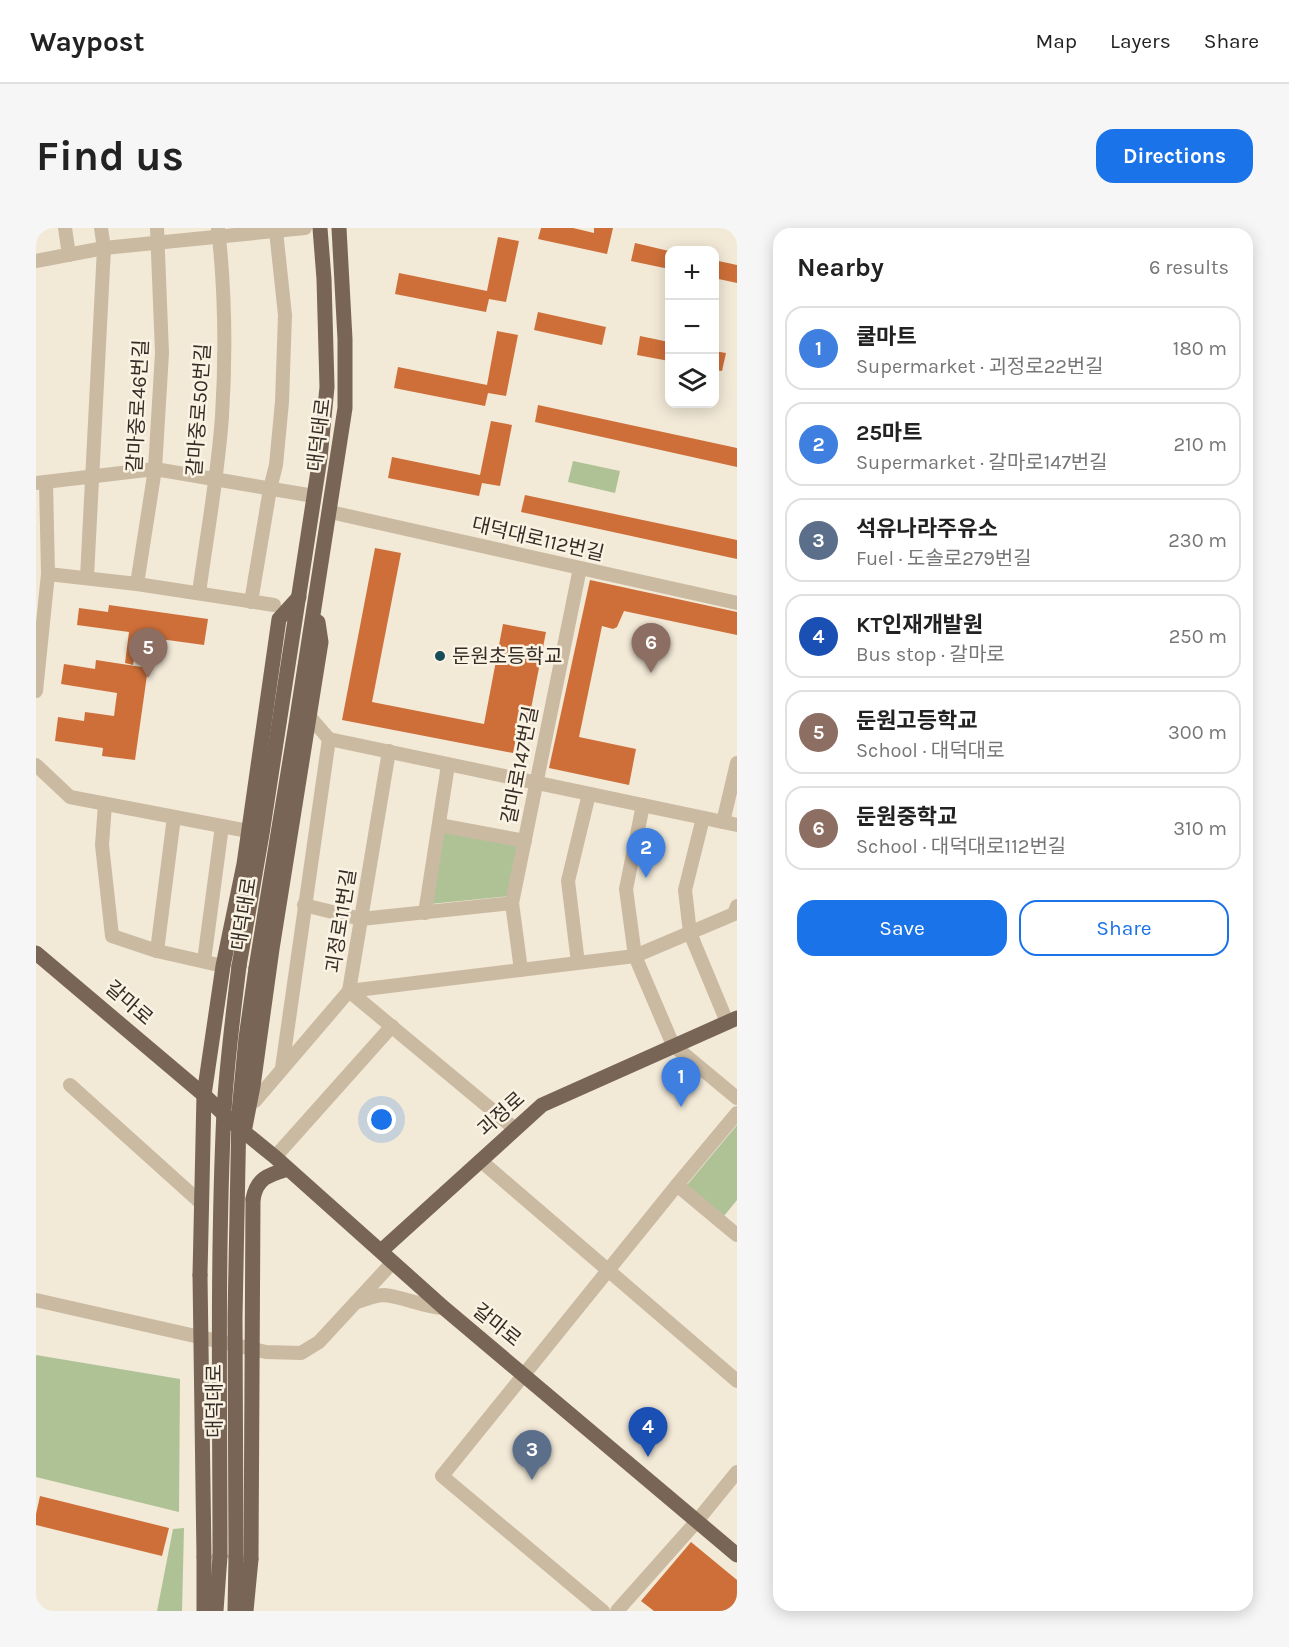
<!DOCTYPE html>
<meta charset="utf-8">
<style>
body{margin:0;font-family:Karla,"Noto Sans KR",sans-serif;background:#f6f6f6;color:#222}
.controls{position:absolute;right:18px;top:18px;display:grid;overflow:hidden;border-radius:12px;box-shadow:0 3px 15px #0003}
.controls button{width:54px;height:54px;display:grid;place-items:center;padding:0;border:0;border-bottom:2px solid #e0e0e0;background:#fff;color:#222;font:30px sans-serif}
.you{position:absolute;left:346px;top:892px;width:21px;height:21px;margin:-15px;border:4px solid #fff;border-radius:50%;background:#1a73e8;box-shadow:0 0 0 9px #1a73e833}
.badge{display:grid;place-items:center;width:39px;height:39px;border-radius:50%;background:#1a73e8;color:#fff;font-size:20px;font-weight:700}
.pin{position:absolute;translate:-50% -50px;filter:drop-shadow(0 2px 3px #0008)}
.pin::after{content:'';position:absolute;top:32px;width:21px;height:18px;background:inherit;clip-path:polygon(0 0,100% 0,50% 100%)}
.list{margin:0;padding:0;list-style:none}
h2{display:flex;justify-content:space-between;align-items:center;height:78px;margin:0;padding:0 24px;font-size:26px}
h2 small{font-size:20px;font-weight:400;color:#767676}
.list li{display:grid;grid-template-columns:39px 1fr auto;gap:18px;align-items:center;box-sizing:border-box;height:84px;margin:0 12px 12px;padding:0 12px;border:2px solid #e0e0e0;border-radius:18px}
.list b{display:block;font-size:22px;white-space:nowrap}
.list p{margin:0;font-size:20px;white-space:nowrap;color:#767676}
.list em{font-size:20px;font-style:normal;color:#767676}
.actions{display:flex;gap:12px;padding:18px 24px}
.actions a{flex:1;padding:14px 0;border:2px solid #1a73e8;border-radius:18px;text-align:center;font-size:21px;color:#1a73e8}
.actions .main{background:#1a73e8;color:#fff}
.icon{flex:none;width:33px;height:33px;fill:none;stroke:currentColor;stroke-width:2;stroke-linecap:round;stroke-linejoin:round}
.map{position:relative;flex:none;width:701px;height:1383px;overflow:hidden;border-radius:18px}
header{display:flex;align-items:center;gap:36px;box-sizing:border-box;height:84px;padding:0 30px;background:#fff;border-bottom:2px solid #e0e0e0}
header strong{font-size:28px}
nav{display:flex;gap:33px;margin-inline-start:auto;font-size:21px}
.intro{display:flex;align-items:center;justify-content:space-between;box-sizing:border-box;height:144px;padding:0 36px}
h1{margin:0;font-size:42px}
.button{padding:15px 27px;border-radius:18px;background:#1a73e8;color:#fff;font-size:21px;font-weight:700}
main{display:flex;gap:36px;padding:0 36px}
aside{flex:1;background:#fff;border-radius:18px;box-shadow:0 3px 15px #0003}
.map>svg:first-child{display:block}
</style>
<header>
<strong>Waypost</strong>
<nav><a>Map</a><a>Layers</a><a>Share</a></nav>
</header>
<div class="intro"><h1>Find us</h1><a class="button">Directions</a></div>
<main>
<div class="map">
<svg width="701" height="1383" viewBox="0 0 701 1383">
<rect width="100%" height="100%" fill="#f2e9d7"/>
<!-- green -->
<g fill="#aec296">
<path d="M537,233l47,10 -5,22 -47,-11z"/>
<path d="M407,604l76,13 -9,51 -80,8z"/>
<path d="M701,897v75l-13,16 -37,-31z"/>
<path d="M0,1127l144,24 -1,133 -143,-35z"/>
<path d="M148,1300l-2,83h-25l16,-82z"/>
</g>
<!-- building -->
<g fill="#ce6f39">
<path d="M505,0h32l21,5v-5h19l-6,26 -69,-15z"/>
<path d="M462,9l21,4 -13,61 -17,-3 -3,13 -91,-18 4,-21 88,18z"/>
<path d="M599,15l34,8v18l-38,-8z"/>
<path d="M678,32l23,5v18l-23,-5z"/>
<path d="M502,84l68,15 -4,18 -68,-15z"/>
<path d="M461,103l21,4 -12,61 -18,-3 -3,13 -91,-18 4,-21 89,18z"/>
<path d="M604,108l29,6v19l-32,-6z"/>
<path d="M678,123l12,2 -4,18 -8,-1z"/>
<path d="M502,177l199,43v19l-202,-45z"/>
<path d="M455,193l21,4 -12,61 -18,-3 -3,13 -91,-18 4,-21 88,18z"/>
<path d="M489,267l212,45v19l-216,-47z"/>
<path d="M339,320l26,5 -29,149 112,22 19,-100 43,8 -17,87 -9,-1 -7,35 -171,-33z"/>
<path d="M554,352l147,32v23l-113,-24 -7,16 -4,2 -11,-3 -23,111 57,12 -7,36 -80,-17z"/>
<path d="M73,377l99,14 -4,26 -66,-9 -5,29 -8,-2 4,-31 -52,-7 2,-17 29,4z"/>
<path d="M60,432l52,8 -13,92 -33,-4 1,-8 -48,-7 3,-24 26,4 1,-9 29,4 3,-23 -56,-9 3,-20 31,5z"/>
<path d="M4,1268l129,32 -7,28 -126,-31v-11z"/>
<path d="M655,1314l46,38v31h-83l-13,-10z"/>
</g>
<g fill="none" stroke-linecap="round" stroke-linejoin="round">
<!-- minor -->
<g stroke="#cbbaa2" stroke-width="14">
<path d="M29,0l4,27"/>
<path d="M0,33l68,-13 201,-20"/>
<path d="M0,255l119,-14 159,27"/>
<path d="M294,284l407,91"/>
<path d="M12,346l89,10 137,21"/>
<path d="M51,349l17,-329 -3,-20"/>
<path d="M101,356l18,-115 7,-116 -5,-125"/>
<path d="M163,365c8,-59 19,-118 23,-177 4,-62 3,-126 -4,-188"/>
<path d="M215,374l19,-113 6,-24 6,-63 3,-87 -9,-84"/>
<path d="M0,463l12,-117 -2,-92"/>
<path d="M273,488l20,23 408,86"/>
<path d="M353,523l-40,240 166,138"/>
<path d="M0,537l34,32 178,34"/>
<path d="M69,576l-3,41 10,91 45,15 66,15"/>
<path d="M607,577l-17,84 9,67 38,89 64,53"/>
<path d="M667,590l-18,72 5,43 37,89"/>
<path d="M687,594l14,-59"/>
<path d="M403,597l86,16"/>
<path d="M268,677l57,14 151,-16"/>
<path d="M389,685l23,-148"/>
<path d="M121,723l17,-134"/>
<path d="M168,733l18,-135"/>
<path d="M542,735l-10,-82 21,-87"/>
<path d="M485,742l-9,-67 68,-335"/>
<path d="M246,840l47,-329"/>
<path d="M34,857l130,117"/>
<path d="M219,873l94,-110 286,-35 99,-42 3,-8"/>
<path d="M239,929l117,-131"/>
<path d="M445,933l256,220"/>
<path d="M641,957l60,50"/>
<path d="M0,1072l230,52 35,1 18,-11 73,-79"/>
<path d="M320,1074c9,-2 19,-7 28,-7 21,2 39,12 60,13"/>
<path d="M567,1383l-161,-135 235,-291 60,-72"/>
<path d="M581,1383l80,-90 40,-49"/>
</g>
<!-- major -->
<g stroke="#786555" stroke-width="15">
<path d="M0,725l168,142 29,28 42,34 169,151 293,247"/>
<path d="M203,738l23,-132 58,-376 7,-71 -3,-108 -4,-51"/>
<path d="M220,740l40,-244 49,-316v-69l-6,-111"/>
<path d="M208,904l9,-46 19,-137 49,-307 -3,-20"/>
<path d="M217,971c4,-21 15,-24 35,-30"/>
<path d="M345,1023l161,-146 195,-87"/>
<path d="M164,1047l4,-180 19,-129 21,-102 35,-245 20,-22"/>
<path d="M168,1329v54"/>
<path d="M180,1383l4,-55"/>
<path d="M199,1383l1,-54"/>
<path d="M210,1383l5,-52"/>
</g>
<!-- major-bridge -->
<g stroke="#786555" stroke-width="15">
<path d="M164,1047l4,282"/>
<path d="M184,1328c0,-148 -3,-297 4,-445 3,-49 9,-97 15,-145"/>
<path d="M200,1329l-1,-240 4,-205 7,-74 10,-70"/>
<path d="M215,1331l2,-360"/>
</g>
</g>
<!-- markers -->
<circle fill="#184c59" stroke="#faf2e3" stroke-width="2" cx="404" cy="428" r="6"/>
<g text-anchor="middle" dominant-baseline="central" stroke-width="5" stroke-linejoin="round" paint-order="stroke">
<!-- street labels -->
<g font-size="20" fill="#352c25" stroke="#faf2e3">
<text transform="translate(102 178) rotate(-87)">갈마중로46번길</text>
<text transform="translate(163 182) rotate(-86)">갈마중로50번길</text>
<text transform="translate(283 207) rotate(-83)">대덕대로</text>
<text transform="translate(502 311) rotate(13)">대덕대로112번길</text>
<text transform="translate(484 537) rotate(-79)">갈마로147번길</text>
<text transform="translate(208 686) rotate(-81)">대덕대로</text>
<text transform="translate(305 693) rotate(-81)">괴정로11번길</text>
<text transform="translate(93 775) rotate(41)">갈마로</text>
<text transform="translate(465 886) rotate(-42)">괴정로</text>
<text transform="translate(461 1097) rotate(39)">갈마로</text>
<text transform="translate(178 1173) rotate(-90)">대덕대로</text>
</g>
<!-- poi labels -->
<g font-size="20" fill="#352c25" stroke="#faf2e3" text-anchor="start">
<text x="416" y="428">둔원초등학교</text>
</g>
</g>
</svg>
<div class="controls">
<button>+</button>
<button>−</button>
<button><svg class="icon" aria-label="layers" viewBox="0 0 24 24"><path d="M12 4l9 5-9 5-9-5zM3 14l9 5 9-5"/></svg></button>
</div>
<div class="you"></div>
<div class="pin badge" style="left:645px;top:879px;background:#3f7fe0">1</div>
<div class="pin badge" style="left:610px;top:650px;background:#3f7fe0">2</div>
<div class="pin badge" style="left:496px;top:1252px;background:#5c6f8a">3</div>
<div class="pin badge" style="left:612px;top:1229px;background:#1a4fb4">4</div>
<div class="pin badge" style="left:112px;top:450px;background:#8d6e63">5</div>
<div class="pin badge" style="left:615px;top:445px;background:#8d6e63">6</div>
</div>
<aside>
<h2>Nearby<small>6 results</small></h2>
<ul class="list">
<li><span class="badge" style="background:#3f7fe0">1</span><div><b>쿨마트</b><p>Supermarket · 괴정로22번길</p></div><em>180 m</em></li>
<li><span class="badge" style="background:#3f7fe0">2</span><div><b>25마트</b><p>Supermarket · 갈마로147번길</p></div><em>210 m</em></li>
<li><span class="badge" style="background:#5c6f8a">3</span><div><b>석유나라주유소</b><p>Fuel · 도솔로279번길</p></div><em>230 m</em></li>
<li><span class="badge" style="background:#1a4fb4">4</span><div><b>KT인재개발원</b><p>Bus stop · 갈마로</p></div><em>250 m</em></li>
<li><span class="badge" style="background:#8d6e63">5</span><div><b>둔원고등학교</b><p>School · 대덕대로</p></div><em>300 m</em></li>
<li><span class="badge" style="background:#8d6e63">6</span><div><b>둔원중학교</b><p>School · 대덕대로112번길</p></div><em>310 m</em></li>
</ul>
<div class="actions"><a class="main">Save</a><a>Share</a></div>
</aside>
</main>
